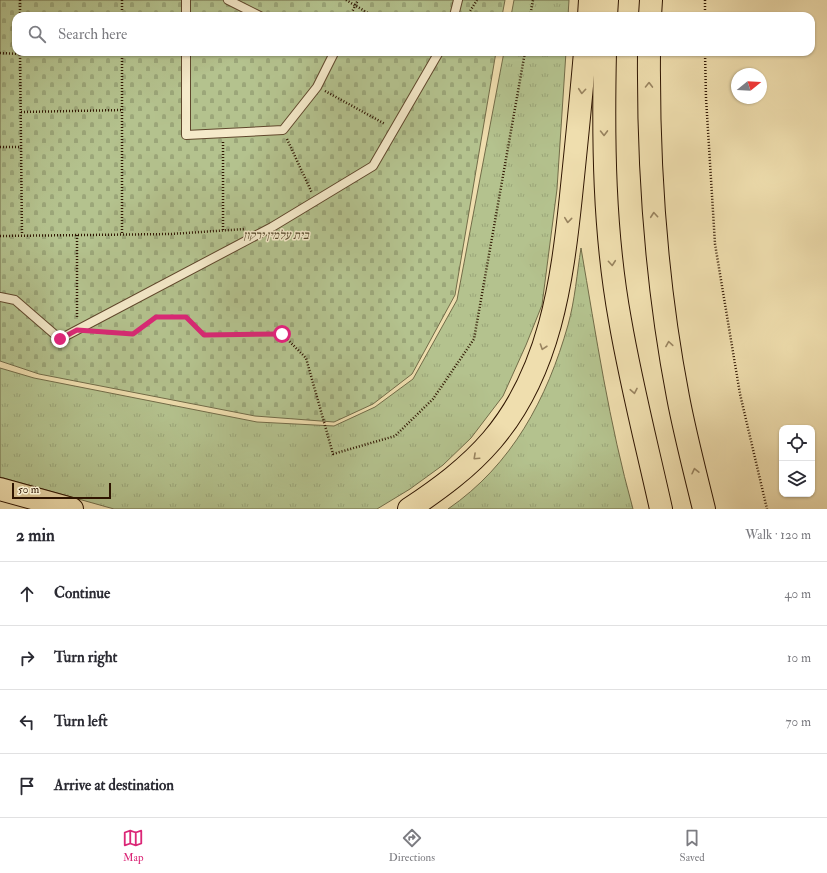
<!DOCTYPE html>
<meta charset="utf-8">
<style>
body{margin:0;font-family:"IM FELL Double Pica","Frank Ruhl Libre",serif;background:#f7f7f7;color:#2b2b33}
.controls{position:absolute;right:12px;bottom:12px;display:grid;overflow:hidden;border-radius:8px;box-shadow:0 1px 3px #0004}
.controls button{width:36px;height:36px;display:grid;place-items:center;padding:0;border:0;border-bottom:1px solid #e1e1e2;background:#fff;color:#2b2b33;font:20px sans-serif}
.compass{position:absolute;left:731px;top:68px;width:36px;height:36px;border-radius:50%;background:#fff;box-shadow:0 1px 3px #0004;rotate:72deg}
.scale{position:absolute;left:12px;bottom:10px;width:99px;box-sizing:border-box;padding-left:4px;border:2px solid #2f1501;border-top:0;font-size:11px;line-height:14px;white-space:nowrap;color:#2f1501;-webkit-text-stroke:3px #f5eaca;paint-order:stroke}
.stop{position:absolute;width:12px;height:12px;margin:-9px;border:3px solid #db2777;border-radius:50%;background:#fff}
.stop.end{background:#db2777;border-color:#fff;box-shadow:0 1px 4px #0008}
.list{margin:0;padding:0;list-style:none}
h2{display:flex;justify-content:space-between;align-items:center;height:52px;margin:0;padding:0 16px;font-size:17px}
h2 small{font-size:13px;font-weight:400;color:#7c7c81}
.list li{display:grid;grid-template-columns:26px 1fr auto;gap:12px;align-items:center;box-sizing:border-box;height:64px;padding:0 16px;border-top:1px solid #e1e1e2}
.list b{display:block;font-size:15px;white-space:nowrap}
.list em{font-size:13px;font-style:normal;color:#7c7c81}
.icon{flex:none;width:22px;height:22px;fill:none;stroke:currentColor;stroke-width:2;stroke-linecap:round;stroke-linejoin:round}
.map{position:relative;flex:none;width:827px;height:509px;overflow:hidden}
.search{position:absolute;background:#fff;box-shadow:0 1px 3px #0004;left:12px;right:12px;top:12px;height:44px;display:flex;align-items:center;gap:10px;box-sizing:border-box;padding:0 14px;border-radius:12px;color:#7c7c81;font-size:15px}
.sheet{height:308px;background:#fff}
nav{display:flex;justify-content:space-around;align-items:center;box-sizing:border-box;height:56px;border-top:1px solid #e1e1e2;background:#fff;font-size:11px;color:#7c7c81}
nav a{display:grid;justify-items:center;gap:2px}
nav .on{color:#db2777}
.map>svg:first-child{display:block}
</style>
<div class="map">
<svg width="827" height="509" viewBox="0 0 827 509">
<defs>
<pattern id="grass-tufts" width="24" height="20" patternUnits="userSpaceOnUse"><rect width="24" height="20" fill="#b4c28e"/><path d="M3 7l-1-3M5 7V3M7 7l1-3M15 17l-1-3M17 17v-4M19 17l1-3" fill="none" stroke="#9ba679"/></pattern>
<pattern id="cemetery-stones" width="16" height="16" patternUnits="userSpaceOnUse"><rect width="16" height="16" fill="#b4c28e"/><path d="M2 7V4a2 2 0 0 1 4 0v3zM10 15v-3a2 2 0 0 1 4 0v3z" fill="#9ba679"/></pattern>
</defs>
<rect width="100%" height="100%" fill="#efdeae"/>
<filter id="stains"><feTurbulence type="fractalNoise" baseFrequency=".005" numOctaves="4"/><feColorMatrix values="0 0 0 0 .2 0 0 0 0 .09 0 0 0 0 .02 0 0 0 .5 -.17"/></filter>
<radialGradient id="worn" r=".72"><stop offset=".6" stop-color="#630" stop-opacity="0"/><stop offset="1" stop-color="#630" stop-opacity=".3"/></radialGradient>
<!-- grass -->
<g fill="url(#grass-tufts)" stroke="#726c48">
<path d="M514,0h55l-1,16h-57z"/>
<path d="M504,52h62l-9,137 -15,116 -16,40 -23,51 -32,42 -28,27 -33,24 -33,20h-263l-114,-32v-109l34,10 223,44 77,4 41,-19 38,-28 44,-79z"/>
<path d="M581,248c15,87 28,175 52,261h-185c64,-44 99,-110 120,-184 7,-25 9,-52 13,-77z"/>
</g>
<!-- cemetery -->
<path fill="url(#cemetery-stones)" stroke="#726c48" d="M0,0h505l-3,16h-486v36h480l-41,243 -43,79 -39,30 -39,18 -79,-6 -216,-42 -39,-13z"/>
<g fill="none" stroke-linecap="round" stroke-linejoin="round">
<defs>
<g id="lane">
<path d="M186,0v16"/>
<path d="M228,0l32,16"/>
<path d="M454,16l4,-16"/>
<path d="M186,52v83l97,-5 34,-43 17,-34 -2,-1"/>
<path d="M0,297l15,3 45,39 212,-112 101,-61 66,-114"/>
</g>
<g id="highway">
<path d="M589,16l1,-16"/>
<path d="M606,16l1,-16"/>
<path d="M650,16l1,-16"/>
<path d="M605,52c-2,89 -1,180 15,268 11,64 27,126 41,189"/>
<path d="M649,52c-1,115 7,231 29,345 7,37 17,75 26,112"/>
<path d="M0,489l72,20"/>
<path d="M409,509c30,-20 59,-41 83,-69 58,-68 70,-158 79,-244 5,-48 10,-96 14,-144"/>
</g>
</defs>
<!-- lane casing -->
<use href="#lane" stroke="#5f472c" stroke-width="10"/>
<!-- highway casing -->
<use href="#highway" stroke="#2f1501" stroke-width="24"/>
<!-- path -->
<g stroke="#2f1501" stroke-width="2.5" stroke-dasharray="1 2" stroke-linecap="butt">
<path d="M20,0v16"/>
<path d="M122,0v16"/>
<path d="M346,0l27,16"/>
<path d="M705,0v16"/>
<path d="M350,16l8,-16"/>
<path d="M467,16l10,-16"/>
<path d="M530,16l3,-16"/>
<path d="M20,52l2,183"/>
<path d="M122,52v183"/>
<path d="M705,52l1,46 9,146 25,150 27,115"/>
<path d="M0,53l20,1"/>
<path d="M325,91l60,33"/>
<path d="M21,112l101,-2"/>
<path d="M287,139l25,54"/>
<path d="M223,142v89"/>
<path d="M0,147h21"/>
<path d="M77,235v84"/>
<path d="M0,236l171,-2 74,-5"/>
<path d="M96,332l37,2 23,-17h31l17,18 78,-1 24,24 27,96 62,-18 38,-37 41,-60 51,-287"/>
</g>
<!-- lane -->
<use href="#lane" stroke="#f5eaca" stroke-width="8"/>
<!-- highway -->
<use href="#highway" stroke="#efdeae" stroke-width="22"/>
</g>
<!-- one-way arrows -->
<defs><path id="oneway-chevron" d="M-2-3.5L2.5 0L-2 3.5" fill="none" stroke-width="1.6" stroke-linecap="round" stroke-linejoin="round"/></defs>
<g stroke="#998460">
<use href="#oneway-chevron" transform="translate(649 85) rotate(-89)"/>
<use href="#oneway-chevron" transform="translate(582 91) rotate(95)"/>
<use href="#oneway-chevron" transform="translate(604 133) rotate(89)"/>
<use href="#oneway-chevron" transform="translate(654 215) rotate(-95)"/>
<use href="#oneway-chevron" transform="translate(568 220) rotate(96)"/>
<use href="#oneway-chevron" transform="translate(612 263) rotate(85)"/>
<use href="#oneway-chevron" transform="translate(669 344) rotate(-99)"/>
<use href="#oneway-chevron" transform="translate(543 347) rotate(109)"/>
<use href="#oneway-chevron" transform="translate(634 391) rotate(79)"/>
<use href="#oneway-chevron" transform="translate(476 457) rotate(137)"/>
<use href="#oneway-chevron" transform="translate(695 471) rotate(-103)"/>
</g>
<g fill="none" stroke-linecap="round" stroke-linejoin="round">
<!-- route -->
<path stroke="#db2777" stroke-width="5" d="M60,339l17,-9 56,4 23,-17h30l18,18 78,-1"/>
</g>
<g text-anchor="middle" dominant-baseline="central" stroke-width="3" stroke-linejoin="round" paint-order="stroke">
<!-- park labels -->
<g font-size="12" font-style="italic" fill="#57492b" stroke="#f5eaca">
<text x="276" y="235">בית עלמין ירקון</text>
</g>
</g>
<rect width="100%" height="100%" filter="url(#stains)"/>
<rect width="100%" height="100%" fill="url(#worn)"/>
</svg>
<div class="controls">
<button><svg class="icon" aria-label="locate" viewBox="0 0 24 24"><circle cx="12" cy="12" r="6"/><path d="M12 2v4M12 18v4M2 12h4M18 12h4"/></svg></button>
<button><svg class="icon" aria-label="layers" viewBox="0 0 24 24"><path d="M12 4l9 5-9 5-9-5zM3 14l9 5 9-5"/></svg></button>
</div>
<svg class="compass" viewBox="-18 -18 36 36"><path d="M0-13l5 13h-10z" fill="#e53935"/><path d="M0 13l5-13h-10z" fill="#7c7c81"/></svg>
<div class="scale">50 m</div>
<div class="stop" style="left:282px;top:334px"></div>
<div class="stop end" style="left:60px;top:339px"></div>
<div class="search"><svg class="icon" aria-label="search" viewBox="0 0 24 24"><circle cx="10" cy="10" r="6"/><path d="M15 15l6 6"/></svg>Search here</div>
</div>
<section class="sheet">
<h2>2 min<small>Walk · 120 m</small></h2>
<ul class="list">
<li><svg class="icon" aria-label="ahead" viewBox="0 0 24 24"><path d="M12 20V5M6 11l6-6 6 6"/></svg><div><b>Continue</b></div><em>40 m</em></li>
<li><svg class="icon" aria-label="right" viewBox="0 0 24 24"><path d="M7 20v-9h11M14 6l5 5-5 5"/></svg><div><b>Turn right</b></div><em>10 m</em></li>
<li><svg class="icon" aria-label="left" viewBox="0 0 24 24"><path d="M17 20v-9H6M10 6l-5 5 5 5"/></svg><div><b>Turn left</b></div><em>70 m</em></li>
<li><svg class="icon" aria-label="arrive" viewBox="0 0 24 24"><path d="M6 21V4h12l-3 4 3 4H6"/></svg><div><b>Arrive at destination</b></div></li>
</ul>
</section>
<nav>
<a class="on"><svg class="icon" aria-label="map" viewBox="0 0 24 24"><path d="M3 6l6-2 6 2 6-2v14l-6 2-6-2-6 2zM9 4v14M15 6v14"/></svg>Map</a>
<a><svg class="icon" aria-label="directions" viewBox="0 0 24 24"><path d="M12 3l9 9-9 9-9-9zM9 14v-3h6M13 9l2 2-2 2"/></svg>Directions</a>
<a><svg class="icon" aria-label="saved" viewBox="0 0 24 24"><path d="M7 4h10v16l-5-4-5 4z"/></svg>Saved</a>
</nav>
